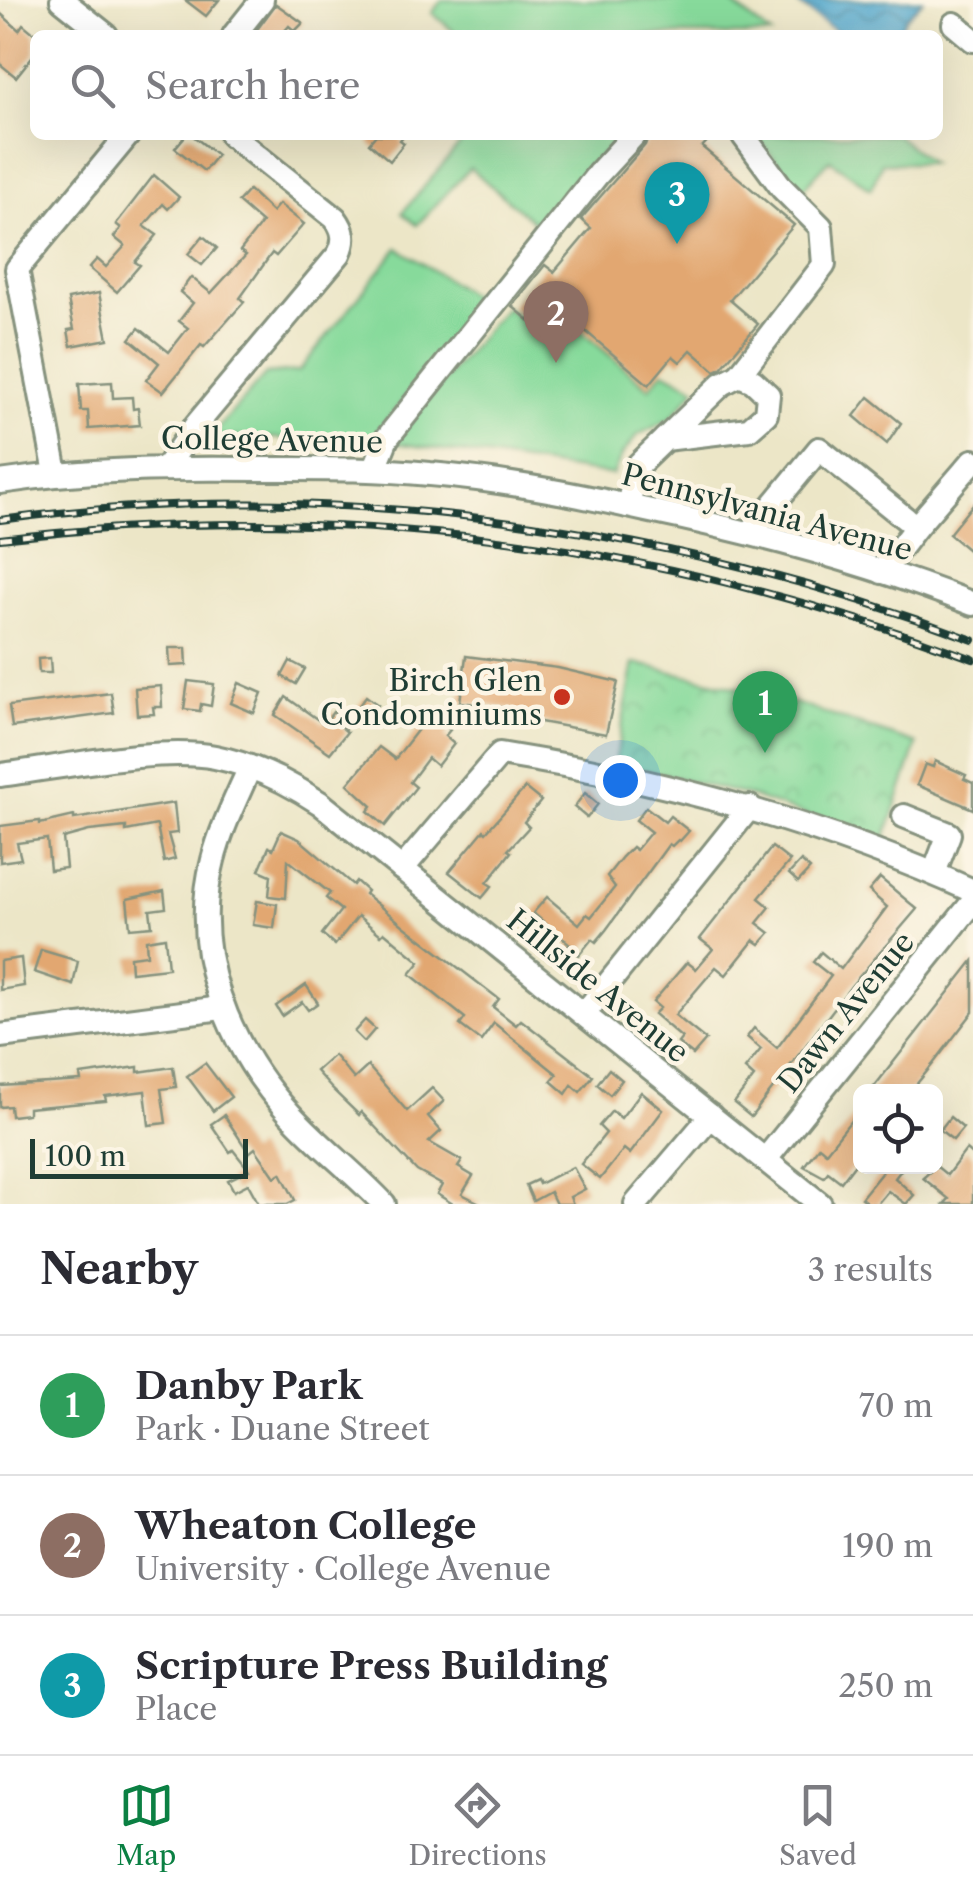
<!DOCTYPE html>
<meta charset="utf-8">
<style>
body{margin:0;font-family:"Libre Caslon Text",serif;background:#f7f7f7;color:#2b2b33}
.controls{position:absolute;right:30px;bottom:30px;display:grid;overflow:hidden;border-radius:15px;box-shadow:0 10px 40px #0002}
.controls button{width:90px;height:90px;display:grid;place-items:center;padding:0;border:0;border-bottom:2px solid #e1e1e2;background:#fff;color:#2b2b33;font:50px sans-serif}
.scale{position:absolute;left:30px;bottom:25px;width:218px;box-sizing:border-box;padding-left:10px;border:5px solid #1f3d34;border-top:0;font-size:28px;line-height:35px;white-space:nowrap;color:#1f3d34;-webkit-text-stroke:8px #fcf5e5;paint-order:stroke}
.you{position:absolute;left:620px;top:780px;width:35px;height:35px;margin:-25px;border:8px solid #fff;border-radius:50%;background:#1a73e8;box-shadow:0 0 0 15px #1a73e833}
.badge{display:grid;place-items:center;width:65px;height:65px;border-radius:50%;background:#0b8043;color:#fff;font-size:32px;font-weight:700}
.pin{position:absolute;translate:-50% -82px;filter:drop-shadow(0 2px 5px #0008)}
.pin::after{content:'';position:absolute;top:52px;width:35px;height:30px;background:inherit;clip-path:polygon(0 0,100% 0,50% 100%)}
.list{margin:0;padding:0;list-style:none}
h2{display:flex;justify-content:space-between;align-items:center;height:130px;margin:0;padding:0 40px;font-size:42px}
h2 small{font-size:32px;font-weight:400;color:#7c7c81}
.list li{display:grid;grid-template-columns:65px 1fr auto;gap:30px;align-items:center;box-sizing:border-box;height:140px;padding:0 40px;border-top:2px solid #e1e1e2}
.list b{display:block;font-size:38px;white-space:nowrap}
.list p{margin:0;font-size:32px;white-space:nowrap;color:#7c7c81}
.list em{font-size:32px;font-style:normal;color:#7c7c81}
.icon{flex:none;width:55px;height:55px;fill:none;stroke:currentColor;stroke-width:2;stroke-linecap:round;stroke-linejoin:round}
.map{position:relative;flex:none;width:973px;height:1204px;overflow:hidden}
.search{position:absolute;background:#fff;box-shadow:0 10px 40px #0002;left:30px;right:30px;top:30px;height:110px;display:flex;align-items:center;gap:25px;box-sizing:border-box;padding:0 35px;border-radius:15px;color:#7c7c81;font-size:38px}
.sheet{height:550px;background:#fff}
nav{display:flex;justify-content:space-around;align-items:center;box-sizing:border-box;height:140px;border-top:2px solid #e1e1e2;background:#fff;font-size:28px;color:#7c7c81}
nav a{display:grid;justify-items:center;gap:5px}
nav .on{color:#0b8043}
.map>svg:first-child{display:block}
</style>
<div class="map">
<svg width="973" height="1204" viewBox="0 0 973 1204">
<defs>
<pattern id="park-crowns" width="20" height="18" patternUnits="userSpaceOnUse" patternTransform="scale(2.5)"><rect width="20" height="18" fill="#87da9b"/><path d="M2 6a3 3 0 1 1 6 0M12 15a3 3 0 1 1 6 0" fill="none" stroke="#74bc86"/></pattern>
<pattern id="water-waves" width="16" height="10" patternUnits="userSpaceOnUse" patternTransform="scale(2.5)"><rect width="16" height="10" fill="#51a8ce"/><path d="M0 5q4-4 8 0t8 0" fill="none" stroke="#438aa8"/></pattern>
</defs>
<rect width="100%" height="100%" fill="#fcf5e5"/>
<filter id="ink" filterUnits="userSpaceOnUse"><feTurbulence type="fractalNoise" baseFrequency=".01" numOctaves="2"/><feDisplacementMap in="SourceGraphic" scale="20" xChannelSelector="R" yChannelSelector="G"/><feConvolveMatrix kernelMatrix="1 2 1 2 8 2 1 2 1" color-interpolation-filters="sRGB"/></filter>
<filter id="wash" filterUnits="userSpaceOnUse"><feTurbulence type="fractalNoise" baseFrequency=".0048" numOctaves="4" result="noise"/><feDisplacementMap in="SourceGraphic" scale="40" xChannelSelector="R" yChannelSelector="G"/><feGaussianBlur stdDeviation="2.25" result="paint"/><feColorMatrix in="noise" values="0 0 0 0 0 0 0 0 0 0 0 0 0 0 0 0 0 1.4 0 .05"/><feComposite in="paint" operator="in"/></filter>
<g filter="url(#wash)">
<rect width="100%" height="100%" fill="#ece6c7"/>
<!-- grass -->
<g fill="#87da9b" stroke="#538c68" stroke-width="2.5">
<path d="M442,0h286l43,35h-313l-26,-22z"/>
<path d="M468,135h151l-77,94 -72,-61 -53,57 -15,-12z"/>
<path d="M754,135h142l35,28h-49l-11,26 -41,-29 -28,30z"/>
<path d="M398,248l86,55 -114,138 -159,-5 55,-62 33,-3z"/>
<path d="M506,307l30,25 20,-21 93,77 15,-17 32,17 -26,31 -32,16 -15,18 -10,22 -217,-32 5,-12z"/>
</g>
<!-- park -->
<path fill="url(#park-crowns)" stroke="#538c68" stroke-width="2.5" d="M634,663l137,32 146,49 -33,98 -134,-46 -135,-33z"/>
<!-- water -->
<path fill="url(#water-waves)" stroke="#387281" stroke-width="2.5" d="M793,0h130l-18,19 -8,16h-56z"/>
<g id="blocks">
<!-- building -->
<g fill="#e2a771">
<path d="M185,0h34l-13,16z"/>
<path d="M276,4l27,19 -8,8 -6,-5 -8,9h-28z"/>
<path d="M0,13l19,17 4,-6 12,10v19l-19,24 -16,-13z"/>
<path d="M186,135h6l25,20 -13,16 -29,-23z"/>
<path d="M376,135h28l-4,5 4,3 -14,18 -21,-18z"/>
<path d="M649,135h64l-11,12 92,78 -64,75 28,24 -37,44 -6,3 -24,-21 -11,12 -7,-6 -24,29 -93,-79 -18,22 -26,-22 33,-41 9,7 37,-44 -10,-9 64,-74z"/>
<path d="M154,175l25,22 -11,12 -5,-5 -19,22 13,9 -22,27 5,3 -23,27 -28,-24 8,-9 9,8 19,-21 -11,-9 7,-9 -5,-4z"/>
<path d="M249,190l23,22 7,-8 25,20 -28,32 -4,-3 -32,45 4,4 -40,45 -3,-2 -38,47 -17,-12 13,-17 -29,-24 9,-11 30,24 19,-24 -9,-7 14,-18 -13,-11 11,-15 20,16 35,-38 -6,-4 22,-28 -24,-21z"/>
<path d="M203,236l14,12 -15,17 -14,-11z"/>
<path d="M99,293l9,46 -37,7 -3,-16 6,-1 -6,-30z"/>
<path d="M112,382l1,16 19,-1 1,12 5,-1 2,17 -51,4 -1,-18h-7l-2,-27z"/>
<path d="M869,397l32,26 -14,21 -33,-28z"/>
<path d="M973,504v50l-24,-20z"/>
<path d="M169,648h17l1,17 -17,1z"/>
<path d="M466,656l92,12 60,14 -12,52 -93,-17 1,-8 -54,-7z"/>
<path d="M50,658l1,15h-12l-1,-14z"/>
<path d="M290,661l15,8 -9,15 -14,-8z"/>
<path d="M188,681l26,3 -3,22 -10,-2 -1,7 -16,-2z"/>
<path d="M239,683l23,10 -8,20 -23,-10z"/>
<path d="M161,686l1,21h-9l1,7 -17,1 -2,-27z"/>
<path d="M111,693l3,20 -102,14 -3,-21z"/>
<path d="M366,696l12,9 -9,12 -12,-9z"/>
<path d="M286,697l38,27 9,-12 11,9 -4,5 7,6 -17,21 -55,-38z"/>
<path d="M430,714l20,16 -5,6 9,8 -17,22 -9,-8 -18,24 6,5 -31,39 -17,-15 4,-5 -24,-22 31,-37 16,12z"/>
<path d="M935,761l31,14 -2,4 9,4v26l-56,-24 8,-21 8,3z"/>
<path d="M525,788l16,13 -17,21 5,5 -21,23 3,2 -24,31 5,3 -10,12 -33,-26 35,-42 2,2z"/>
<path d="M585,793l13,11 -11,14 -13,-11z"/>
<path d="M174,803l3,30 -9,1 7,25 -11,3 -7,-37 -31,6v-4l-37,4 -26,7 3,30 -16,2 -3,-31 -30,4 4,16 -21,3v-36l40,-5v3l34,-8v3z"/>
<path d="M646,807l19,15 5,-6 19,15 -9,10 -2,-1 -6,6 -3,-2 -63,86 -10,12 -4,-3 -13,16 -11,-9 2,-2 -37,-31 14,-16 32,27 8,-10 4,3 24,-30 -8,-11 15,-19 10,-10 4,3 15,-18 -15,-12z"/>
<path d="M281,831l18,8 54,46 3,-4 11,10 -2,3 39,32 95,73 -6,8 23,18 5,-5 72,56 -13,16 -8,-7 -6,9 -15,-13 6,-7 -63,-51 -13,18 -21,-16 5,-7 -55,-44 10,-12 -36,-30 -3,3 -23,-19 -23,29 -13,-11 19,-24 -15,-12 4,-5 -42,-33 -2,38 -17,-2 2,-21 -12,-5 10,-23 4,2z"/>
<path d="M772,847l18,14 -31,37 11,9 -13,16 13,10 -10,11 -6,-4 -28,35 -10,-8 -41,48 31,25 -13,15 -15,-12 4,-5 -28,-24 6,-6 -7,-6 34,-40 9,7 17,-20 -13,-10z"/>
<path d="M801,861l9,8 -12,13 -9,-8z"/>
<path d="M880,878l37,31 -65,76 -101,132 -17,-14 20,-26 -9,-8 16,-20 -14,-12 7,-9 23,20 54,-72 -18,-14 8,-10 20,17 46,-62 -18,-16z"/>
<path d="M164,891l2,17 -16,2 2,16 -22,2 -3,-29z"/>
<path d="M257,901l20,3 -3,24 -21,-3z"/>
<path d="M165,937l3,31 -37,4 -1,-15 17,-2 -1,-15z"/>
<path d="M41,950l37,11 -5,24 -39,-13z"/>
<path d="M21,958l3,28 -24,4v-29z"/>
<path d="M973,961v51l-40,52 -23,28h-40z"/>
<path d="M306,985l12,18 -10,7 -6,-8 -20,14 -6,-10z"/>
<path d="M365,1020l10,9 -11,13 -10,-10z"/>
<path d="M334,1055l20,24 14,-13 39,45 25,-23 12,13 -16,15 13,15 -12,11 33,19 -4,6 15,9 -11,18 20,10h-29l-16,-10 5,-9 -25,-14 -56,-59 -2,3 -27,-26 -16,-18z"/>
<path d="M205,1063l26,34 -18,14 -26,-35z"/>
<path d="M138,1067v5l35,-5 3,20 -15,2 5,34 -17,2 -4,-34 -40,5 1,5 -78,7v6l-17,2 -1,-10 -10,1v-21l81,-5 -1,-6z"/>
<path d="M609,1069l13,11 -12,15 -13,-11z"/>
<path d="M641,1092l22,18 -33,44 -6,-5 -24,30 -19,-15 25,-31 -7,-7 13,-15 9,7z"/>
<path d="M860,1109v48l-19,25 -13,-10 -4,5 -20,-11 15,-20 7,6z"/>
<path d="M224,1115l25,38 6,-5 20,29 6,-4 14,27 -8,4h-28l-11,-20 -14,7 -6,-11 21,-10 -16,-20 -3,2 -19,-28z"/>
<path d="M950,1117l13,11 -10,12 -13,-10z"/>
<path d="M966,1150l7,6v48h-29l5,-5 -26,-21 13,-12 11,9z"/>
<path d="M887,1166h17l-9,12 19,17 -8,9 -18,-13 -11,13h-8l-8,-6z"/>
<path d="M573,1167l12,22 -15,8 3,7h-17l-6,-12 -17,9 -7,-16 11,-5 2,4z"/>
</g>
</g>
</g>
<g filter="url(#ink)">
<use href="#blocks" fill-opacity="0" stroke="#86927e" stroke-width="2.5"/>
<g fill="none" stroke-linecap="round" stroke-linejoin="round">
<defs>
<g id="minor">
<path d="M62,0l44,35"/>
<path d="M954,24l19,16"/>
<path d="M234,35l28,-35"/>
<path d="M665,439l57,-55 17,-9"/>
<path d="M167,466l29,-41 143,-171c7,-14 5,-24 -4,-36l-104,-83"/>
<path d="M374,470l13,-32 211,-264 36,-39"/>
<path d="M56,473l-39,-204 111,-134"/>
<path d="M0,482c86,-13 170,-14 256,-13 58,0 117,-1 174,5 73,6 145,20 216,36 111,23 221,52 327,94"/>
<path d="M628,506l9,-40 28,-27 84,-10 17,-15 2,-19 -15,-14 -14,-6 85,-110 -3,-38 -39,-39 -39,-53"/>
<path d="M750,533l69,-84 97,78 57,-66"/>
<path d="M882,572l34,-45"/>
<path d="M250,767c-13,30 -29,61 -37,93 -24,91 15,186 77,254 29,32 64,58 94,90"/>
<path d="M0,775c59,-7 159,-29 215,-18 39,8 73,25 105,46l500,401"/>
<path d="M904,816l45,18 -15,39"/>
<path d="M402,869l98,-115c164,26 321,68 473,137"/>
<path d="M584,1014l166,-207"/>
<path d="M0,1036l222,-28"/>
<path d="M765,1160l208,-258"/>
<path d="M636,1204l75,-88"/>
</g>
</defs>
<!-- minor casing -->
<use href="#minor" stroke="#86927e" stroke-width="28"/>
<!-- minor -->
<use href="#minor" stroke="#fff" stroke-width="22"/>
<defs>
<g id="rail">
<path d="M0,520c327,-45 665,4 973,120"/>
<path d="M0,539c336,-41 656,2 973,120"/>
</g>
</defs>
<!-- rail casing -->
<use href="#rail" stroke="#1f3d34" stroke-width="8"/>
<!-- rail -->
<use href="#rail" stroke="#fcf5e5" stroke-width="4" stroke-dasharray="11" stroke-linecap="butt"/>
</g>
</g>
<!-- markers -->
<circle fill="#c8321e" stroke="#fcf5e5" stroke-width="4" cx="562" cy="697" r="10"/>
<g text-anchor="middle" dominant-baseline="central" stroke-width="9" stroke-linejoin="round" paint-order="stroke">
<!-- street labels -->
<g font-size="30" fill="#1f3d34" stroke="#fcf5e5">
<text transform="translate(272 440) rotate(1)">College Avenue</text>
<text transform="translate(767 512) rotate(15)">Pennsylvania Avenue</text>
<text transform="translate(598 986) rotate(39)">Hillside Avenue</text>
<text transform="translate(846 1012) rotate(-51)">Dawn Avenue</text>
</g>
<!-- poi labels -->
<g font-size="30" fill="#1f3d34" stroke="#fcf5e5" text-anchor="end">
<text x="542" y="680">Birch Glen<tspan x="542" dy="34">Condominiums</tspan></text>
</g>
</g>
</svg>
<div class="controls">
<button><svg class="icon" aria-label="locate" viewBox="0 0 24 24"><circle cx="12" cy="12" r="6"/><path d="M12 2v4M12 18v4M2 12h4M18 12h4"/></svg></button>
</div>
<div class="scale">100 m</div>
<div class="you"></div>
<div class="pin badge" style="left:765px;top:753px;background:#2e9e5b">1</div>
<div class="pin badge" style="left:556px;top:363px;background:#8d6e63">2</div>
<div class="pin badge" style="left:677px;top:244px;background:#0f9aa8">3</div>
<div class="search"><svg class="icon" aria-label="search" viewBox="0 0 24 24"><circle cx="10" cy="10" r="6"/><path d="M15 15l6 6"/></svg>Search here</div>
</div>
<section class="sheet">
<h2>Nearby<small>3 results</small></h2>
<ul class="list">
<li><span class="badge" style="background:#2e9e5b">1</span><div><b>Danby Park</b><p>Park · Duane Street</p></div><em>70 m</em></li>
<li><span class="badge" style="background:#8d6e63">2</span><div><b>Wheaton College</b><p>University · College Avenue</p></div><em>190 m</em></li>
<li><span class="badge" style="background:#0f9aa8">3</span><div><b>Scripture Press Building</b><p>Place</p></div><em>250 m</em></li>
</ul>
</section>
<nav>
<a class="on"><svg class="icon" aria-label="map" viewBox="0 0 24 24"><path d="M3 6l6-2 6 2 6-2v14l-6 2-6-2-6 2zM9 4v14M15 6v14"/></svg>Map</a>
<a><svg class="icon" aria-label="directions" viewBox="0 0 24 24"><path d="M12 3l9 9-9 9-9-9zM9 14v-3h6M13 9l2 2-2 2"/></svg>Directions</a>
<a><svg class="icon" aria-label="saved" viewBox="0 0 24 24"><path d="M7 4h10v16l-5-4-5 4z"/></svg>Saved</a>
</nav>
